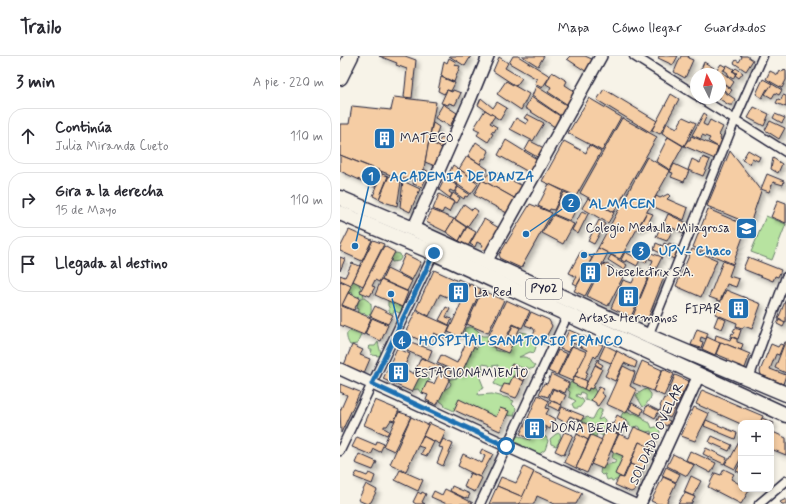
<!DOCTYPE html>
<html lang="es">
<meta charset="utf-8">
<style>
body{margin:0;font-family:Mynerve,sans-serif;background:#f7f7f7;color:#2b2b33}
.controls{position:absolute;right:12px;bottom:12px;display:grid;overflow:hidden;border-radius:8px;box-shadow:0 2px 6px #0003}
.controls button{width:36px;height:36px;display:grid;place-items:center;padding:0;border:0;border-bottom:1px solid #e1e1e2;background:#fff;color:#2b2b33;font:20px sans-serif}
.compass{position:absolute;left:350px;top:12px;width:36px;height:36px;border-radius:50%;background:#fff;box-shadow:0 2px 6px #0003;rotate:354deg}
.stop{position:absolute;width:12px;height:12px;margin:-9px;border:3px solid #1f6fb2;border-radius:50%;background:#fff}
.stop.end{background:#1f6fb2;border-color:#fff;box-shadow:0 1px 4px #0008}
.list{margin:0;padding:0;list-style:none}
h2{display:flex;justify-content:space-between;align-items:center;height:52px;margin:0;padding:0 16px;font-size:17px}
h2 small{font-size:13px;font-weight:400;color:#7c7c81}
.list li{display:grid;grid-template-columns:26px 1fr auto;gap:12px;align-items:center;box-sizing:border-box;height:56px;margin:0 8px 8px;padding:0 8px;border:1px solid #e1e1e2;border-radius:16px}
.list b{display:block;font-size:15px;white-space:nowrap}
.list p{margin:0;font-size:13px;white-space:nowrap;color:#7c7c81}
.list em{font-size:13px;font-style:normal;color:#7c7c81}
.icon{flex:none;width:22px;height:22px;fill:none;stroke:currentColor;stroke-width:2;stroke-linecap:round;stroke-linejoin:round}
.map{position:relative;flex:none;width:446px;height:448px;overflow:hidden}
header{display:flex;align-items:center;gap:24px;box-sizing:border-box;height:56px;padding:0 20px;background:#fff;border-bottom:1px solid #e1e1e2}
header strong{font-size:19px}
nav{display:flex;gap:22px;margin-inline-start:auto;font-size:14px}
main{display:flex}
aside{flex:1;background:#fff}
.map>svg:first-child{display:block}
</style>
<header>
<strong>Trailo</strong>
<nav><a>Mapa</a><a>Cómo llegar</a><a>Guardados</a></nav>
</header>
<main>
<aside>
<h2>3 min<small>A pie · 220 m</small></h2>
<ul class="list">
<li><svg class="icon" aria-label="ahead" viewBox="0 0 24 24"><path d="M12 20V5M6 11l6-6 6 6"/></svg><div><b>Continúa</b><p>Julia Miranda Cueto</p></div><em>110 m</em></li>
<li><svg class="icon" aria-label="right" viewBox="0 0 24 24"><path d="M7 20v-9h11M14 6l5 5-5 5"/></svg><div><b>Gira a la derecha</b><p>15 de Mayo</p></div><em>110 m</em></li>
<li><svg class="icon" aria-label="arrive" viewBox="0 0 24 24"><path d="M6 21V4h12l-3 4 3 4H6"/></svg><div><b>Llegada al destino</b></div></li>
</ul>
</aside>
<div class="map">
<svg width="446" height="448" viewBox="0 0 446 448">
<defs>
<filter id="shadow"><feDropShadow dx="3" dy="3" stdDeviation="2" flood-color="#0004"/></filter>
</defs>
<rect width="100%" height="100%" fill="#f7f3e8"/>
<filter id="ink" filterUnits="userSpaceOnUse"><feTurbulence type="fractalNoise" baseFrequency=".025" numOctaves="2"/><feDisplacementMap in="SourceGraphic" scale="8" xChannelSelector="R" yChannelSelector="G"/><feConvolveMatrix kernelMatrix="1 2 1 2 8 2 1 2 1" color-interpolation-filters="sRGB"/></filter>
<g filter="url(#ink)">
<!-- green -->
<g fill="#b7e3a0" stroke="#6c826e">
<path d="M426,160l20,8 -14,36 -21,-8z"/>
<path d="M56,197l4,1 1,4 -2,3 -7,1 -1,-3 1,-4z"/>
<path d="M15,224l5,3 -1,2 2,3 -1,3 3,1 1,5v1c9,6 7,5 7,16l-4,1 -3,-2 -4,2 -3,-2 1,-3 -1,-4 2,-6 4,-2 -4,-2 -2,2 -5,-1 1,-4 -6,-1c1,-5 2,-10 8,-12z"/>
<path d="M50,244l12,2 4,5 -7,6 -5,-3v3h-3l-2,-2v-4l-1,-1v-5z"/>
<path d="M129,271c6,0 10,4 13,9h6l3,4 4,10 8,2 4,-2 3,-6v-3l4,-1 6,-8 7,1 4,3v4l5,7 -2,6 -4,-1 -11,5c12,-1 8,4 16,9l-1,2 -3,1 -6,-2v2l-10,7 -6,9 -8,2 -7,-3 3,-7 -1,-5 2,-7 -6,1 -1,2 -2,-3 -7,-1 1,6 4,1 -3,4h-3l-1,3 4,10 -5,2 -1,5 14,-1 16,4 1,1 5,2 -2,3 4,4 -2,8 -9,-1 -8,4 -40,-9 -3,1 -4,-2 -5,-2 -1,-3 -4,-3v-2l-2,-1 3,-10 5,1 4,-3 1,-3 -2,-2 1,-2 8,-1 2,-1v-6l11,-25 4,1 1,2 2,-2 -5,-8 -10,-2 2,-9z"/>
<path d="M10,275l11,4 -4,9 -7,1c-2,-3 -4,-8 -3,-12z"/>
<path d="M38,286l3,12 -2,2 -7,-1 -1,-2 1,-3h-3l-1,-2 2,-2h5z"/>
<path d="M80,318h7v4l4,2 -3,1 -5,11 -2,1 -3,-4 -6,1 2,-14z"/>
<path d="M231,326c8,2 14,10 22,5l4,7 -3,6 -4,1 -5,-1v-6l-4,-2 -1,3 -3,-1 -1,2 6,3 2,3c-4,4 -3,7 -10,6l-2,-4 4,-3 -7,-4 1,-5 -2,-2 1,-5z"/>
<path d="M307,333l4,5v4c-3,1 -3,6 -8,9l-7,-12 8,-5z"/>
<path d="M259,353h3v2l-4,9 5,-2 2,2v6l5,-2 2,6 -9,6 -6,-3 -1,4 -4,1 -1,-4 7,-6 -1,-3h-2v3c-4,0 -13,-5 -15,-8l8,-3 2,2h3l4,-8z"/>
<path d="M286,354l6,4 2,-1 9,4 1,3 6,3 2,5 7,-2 1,7 -2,2 -7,-2v-2l-8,2 -2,-2 -1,-4 -2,-1 -5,1 -4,-1v-4l-6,-1 -2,-5 3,-5z"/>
<path d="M196,376l10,5 2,4 -3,9 -7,5 -16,-8v-2l-7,-3v-5l4,-1 4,2 7,2z"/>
<path d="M220,377l1,5 -2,1v3l-3,4 -5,-2 -1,-5 6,-5z"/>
<path d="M276,393l9,2 -2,22 -3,6 -8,2 -1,-2 -4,1 -2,-6 -3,1 -2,-2 1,-6 3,-2 11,-2 1,-3 -4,-2 1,-4z"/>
</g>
<!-- building -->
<g fill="#f5cda4" stroke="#22223b" filter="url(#shadow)">
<path d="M39,0h26l11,4 -4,38 -8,-1 3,-28 -11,-4 1,-2z"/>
<path d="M109,0h22l-6,10z"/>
<path d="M173,0h5l32,20 -8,12 -7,-4 2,-5 -28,-16z"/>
<path d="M182,0h22l-6,10z"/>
<path d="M230,0h15l9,4 -7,12 -20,-13z"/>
<path d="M319,0h19l-5,9 -15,-7z"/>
<path d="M341,0h8l-1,2 5,2 -8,18 -11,-6z"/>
<path d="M400,0h7l6,4 -7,11 -12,-8 2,-3 3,2 3,-5z"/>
<path d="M159,1l9,6 -3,5 17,10 -6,8 -23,-15z"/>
<path d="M109,2l7,4 -2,3 6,1 -6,16 -13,-6 3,-15 3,2z"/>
<path d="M364,6l10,6 -3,6h-12z"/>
<path d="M381,8l5,3 -4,5 12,10 -4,6 -10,-8v-6h-6z"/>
<path d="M387,9l7,4 -2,2 4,2 -3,6 -6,-4 1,-2 -4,-3z"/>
<path d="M396,12l7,5 -4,5 -4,-3 2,-2 -4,-2z"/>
<path d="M444,13l2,2v9l-4,8 -16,-9 4,-8 8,4 2,-4 2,1z"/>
<path d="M212,16l15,9 -2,4 11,7 -8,13 -20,-13 3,-5 -5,-3z"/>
<path d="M101,21l14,6 -4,8 -4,-1 -3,4 -6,-3z"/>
<path d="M423,23l9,5 -3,6 -2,-1 -5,9 -6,-4z"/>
<path d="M166,25l23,13 -8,16 -24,-16z"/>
<path d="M380,25l12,9 -3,4 -9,-7z"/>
<path d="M432,28l10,6 -3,5 -4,-2 -3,5 -7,-4z"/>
<path d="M196,30l32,20 -7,10 -29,-20z"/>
<path d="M264,33l53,32 -7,11 -53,-32z"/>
<path d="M380,33l15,10 -3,6h-3l-11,-7h2z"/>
<path d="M107,34l5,2 1,-2 8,3 -6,12 -6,-2 -1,2 -7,-2z"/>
<path d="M331,38l8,5 -19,35 -8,-4z"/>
<path d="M443,39l3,1v11l-10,-4 2,-4 3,1z"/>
<path d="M54,41l42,5 -14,77h-21l-61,-24v-31h9l3,-18 39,4z"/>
<path d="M191,41l29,19 -5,11 -30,-19z"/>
<path d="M141,42l12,10 4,-6 10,6 -7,12 -22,-15z"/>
<path d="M249,42l32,19 -19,34 -34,-18z"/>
<path d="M103,48l14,9 -7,13 -15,-8z"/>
<path d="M414,51l15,7 -5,12 -16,-8z"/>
<path d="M145,54l10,6 -5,7 7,4 -3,5 -2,-1 -1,2 2,1 -5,8 -11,-7 3,-4 -6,-3z"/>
<path d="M364,57l3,2 -4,9 4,2 3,-6 13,7 -4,8 2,2 -1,2 3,2 -3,7 -12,-7 2,-3 -8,-3 -1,4 -9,-4z"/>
<path d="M187,58l17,9 -11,18 -23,-12 6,-11 10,6 3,-4 -5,-2z"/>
<path d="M435,58l10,4 -3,5 -9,-5z"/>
<path d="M343,61l13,6 -12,23 -22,-13 5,-10 10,5z"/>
<path d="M282,62l35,19 -43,75 -34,-19z"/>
<path d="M430,65l15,7 -6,11 -14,-9z"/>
<path d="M93,67l6,4 -4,11 -5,-3z"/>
<path d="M90,80l9,5 3,-3 4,2 -5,8 -12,-8z"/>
<path d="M351,80l27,11 -3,12 -31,-13 4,-6h2z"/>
<path d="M328,81l15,9 -13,24 -14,-9z"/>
<path d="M166,84l34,21 -8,13 -34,-19z"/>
<path d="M89,85l14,8 -8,17 -10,-4z"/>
<path d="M190,85l14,7 -5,10 -14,-8z"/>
<path d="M224,85l22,12 3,-8 12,7 -25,44 -34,-15z"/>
<path d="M136,86l13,9 -4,8 -2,-1 -3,6 -12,-8z"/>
<path d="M408,94l12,7 -2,4 -6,-3 -2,6 -8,-4z"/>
<path d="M390,95l31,40 -11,33 -43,-18z"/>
<path d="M0,99l42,17 -7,15 -35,-16z"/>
<path d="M127,100l21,13 -8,14 -21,-14z"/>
<path d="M307,101l23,14 -50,88 -22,-11z"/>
<path d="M363,101l7,3 -7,16 -15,-6 4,-11 8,4z"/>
<path d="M433,102l9,6 -4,9 -7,-4z"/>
<path d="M334,108l15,7 -5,11 -13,-5 2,-4 -3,-1z"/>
<path d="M113,109l19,13 -1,1 7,5 -7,10 -24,-17z"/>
<path d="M84,113l5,3 -7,15 -9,-3 1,-4h8z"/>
<path d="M152,115l31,15 -7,13 -34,-19z"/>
<path d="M42,118l6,2 -9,23 -6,-3z"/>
<path d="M427,118l17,7 -1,4 -10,-3 -4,10 -8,-3z"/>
<path d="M49,120l12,6 -4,24 -13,-4v-1l-5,-2z"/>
<path d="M105,122l13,8 -4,6 -4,-2 -1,2 3,2 -2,4 -11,-8z"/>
<path d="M142,124l34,19 -9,14 -33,-18z"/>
<path d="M63,125l17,8 -10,23 -10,-5z"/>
<path d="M209,128l14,7 -9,19 -4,-1 -1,2 -11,-5z"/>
<path d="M118,131l11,7 -2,3 -2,-1 -1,3 -9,-6z"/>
<path d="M224,136l17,7 -11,22 -17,-7z"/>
<path d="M113,137l7,5 -3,5 -7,-4z"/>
<path d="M99,138l15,8 -5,10 -5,-3 -2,4 -9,-4z"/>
<path d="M328,138l2,2 -3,3 21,9 -4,12 -32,-14 4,-10 4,2z"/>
<path d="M248,142l26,15 -6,10 -26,-15z"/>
<path d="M438,144l8,3v20l-15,-6z"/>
<path d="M124,148l8,6 2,-2 4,3 -11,16 -12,-8z"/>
<path d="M190,148l22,9 -31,55 -20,-9 -2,-4z"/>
<path d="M368,153l39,17 -14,38 -40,-17z"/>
<path d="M92,154l22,9 -8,13 -20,-10z"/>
<path d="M242,155l6,3 -10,20 -6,-4z"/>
<path d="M307,156l6,2 -7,13 -3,-1 -2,4 -3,-1z"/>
<path d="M328,158l19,9 -4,10 -18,-9 -1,-1z"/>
<path d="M213,159l21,9 -11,20 -21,-11z"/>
<path d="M114,163l12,8 -7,14 -13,-9z"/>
<path d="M144,163l15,9 -13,23 -5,-3 2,-3 -6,-3 -2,5 -5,-3z"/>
<path d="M259,164l6,4 -11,20 -6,-3z"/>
<path d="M322,167l11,6 -6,12 -11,-4z"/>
<path d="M127,171l9,5 -8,14 -9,-5z"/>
<path d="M9,174l23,10 -10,21 -22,-10v-3z"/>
<path d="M33,184l11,4 -21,42 -10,-5z"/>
<path d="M316,187l7,3 1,-3 4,2 1,-2 10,4 -5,12 -20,-9z"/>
<path d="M44,190l11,6 -16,30 -4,-2 -3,6 3,1 -5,9 -10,-4z"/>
<path d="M258,192l10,5 -23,43 -11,-5z"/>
<path d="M352,193l25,11 -16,37 -25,-11z"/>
<path d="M241,195l11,7 -15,27 -4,-2 4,-6 -8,-4z"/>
<path d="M285,196l15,8 -3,6 -11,-6 -1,2 -4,-2z"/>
<path d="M297,196l11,5 -2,6 -12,-6z"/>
<path d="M311,197l11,4 -8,16 -5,-2 4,-11 -4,-1z"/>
<path d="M65,198l16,8 -9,18 -15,-8z"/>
<path d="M271,199l16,10 -3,5 -16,-10z"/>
<path d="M0,201l5,2 -5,12z"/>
<path d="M408,201l33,13 -3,7 -3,-1 -2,5 -30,-12z"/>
<path d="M383,205l10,4 -4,11 10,3 -3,8 -9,-3 -7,17 -11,-4z"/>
<path d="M12,207l8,3 -9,19 -11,-5v-5l5,2z"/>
<path d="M263,208l3,1 1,-1 6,3 -2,4 12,6 -15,29 -21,-10z"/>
<path d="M299,212l11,5 -19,44 -20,-9 12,-28 9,3z"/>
<path d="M47,213l25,12 -5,10 -25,-11z"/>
<path d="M94,214l22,10 -9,17 -7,-3 -11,22 -13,-7z"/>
<path d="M311,216l13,5 -17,44 -14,-5z"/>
<path d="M118,223l11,5 -9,18 -10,-5z"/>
<path d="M41,224l27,12 -6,15 -27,-12z"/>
<path d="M0,225l11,5 -9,20 29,12 -7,17 -24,-10z"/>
<path d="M130,228l11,5 -21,48 -12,-5z"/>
<path d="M142,234l22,10 -16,33 -21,-9z"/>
<path d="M386,234l35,14 -9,25 -8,-3 -2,3 -6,-2 1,-4 -22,-9z"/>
<path d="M8,237l12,5 -6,12 -12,-5z"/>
<path d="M446,243v23l-8,-3z"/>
<path d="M166,244l24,11 -8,17 -9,-4 -9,18 -15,-7z"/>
<path d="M35,250l18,9 -5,9 -18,-8z"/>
<path d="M106,251l4,2 -4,8 6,2 -3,6 -10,-5z"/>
<path d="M76,255l34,15 -5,12 -11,-5 -6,11 -23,-11z"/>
<path d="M191,256l18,8 3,6 -9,16 -11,-5 3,-6 -2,-3 -8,-3z"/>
<path d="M378,260l8,4 -4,9 -8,-3z"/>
<path d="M32,262l16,7 -7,16 -16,-7z"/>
<path d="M439,264l6,3 -2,4 -6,-3z"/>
<path d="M173,269l7,3 -5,10 -6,-3z"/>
<path d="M395,272l6,2 -3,9 -7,-3 1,-3 2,1 1,-2 -2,-1z"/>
<path d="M357,273l11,4 -2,6 -5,-2 -1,4 3,1 -2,6 -10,-3z"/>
<path d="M229,274l34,15 -7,13 -2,-2 -8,16 2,1 -4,7 -9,-4 12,-26 -14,-7 -5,9 -8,-3z"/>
<path d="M376,279l14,5 1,-3 6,2v3l6,2 -2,6 -26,-10z"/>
<path d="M150,280l22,9 -4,8 -22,-9z"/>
<path d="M367,281l13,6 -5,12 -13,-6z"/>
<path d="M127,284l8,4 -14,30 -24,-11 4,-8 16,8z"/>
<path d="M71,286l21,8 -4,10 -21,-9z"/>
<path d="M381,286l29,12 -5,14 -18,-6 1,-3 -12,-5z"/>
<path d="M445,286h1v31l-11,-5z"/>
<path d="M431,288l7,3 2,-3 3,1 -4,10 -3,-1 -6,15 16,6 -3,9 -22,-9 -1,-4z"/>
<path d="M12,289l11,5 -3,5 10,4 -6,14 -20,-8z"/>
<path d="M265,289l12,6 -6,12 -12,-5z"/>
<path d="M232,290l15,6 -15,29 -14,-6z"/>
<path d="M57,292l13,6 -7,15 17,7 -8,16 -29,-13z"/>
<path d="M218,294l9,4 -10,21 -9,-4z"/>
<path d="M277,295l20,11 -2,6 -11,-5 -9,18 -10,-5z"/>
<path d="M81,302l30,13 -2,6 -20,-10 -5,10 -10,-4z"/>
<path d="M258,303l1,1 -1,2 5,3 -2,3 -6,-4z"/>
<path d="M302,305l20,9 -9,21 -20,-8z"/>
<path d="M172,308l16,7 -4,10 -10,-5 3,-6 -7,-3z"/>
<path d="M255,309l7,4 -10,20 -3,-1 -1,3 -4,-2z"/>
<path d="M283,310l12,6 -5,14 7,4 -11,23 -20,-9z"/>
<path d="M323,313l11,5 -10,22 -11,-5z"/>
<path d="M99,317l11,5 -13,27 -11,-5 2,-5 -6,-2 5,-11 7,2z"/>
<path d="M211,318l18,9 -4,10 -13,-5 -4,9 -9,-3 5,-11 3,1z"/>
<path d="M335,319l14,6 -19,37 -11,-5 2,-6 -1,-1 4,-8 2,1z"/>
<path d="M173,320l11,5 -6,14 -2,3 -16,-6 4,-8 5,1z"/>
<path d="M235,320l12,5 -3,8 -12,-6z"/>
<path d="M0,328l20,8 -19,41 -1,-22 7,-16 -7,-3z"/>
<path d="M259,331l5,2 -3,4 4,3 -7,10 -2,-1v-2l-5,-3z"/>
<path d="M213,333l13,6 -5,10 -12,-6z"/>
<path d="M362,334l61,26 -3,7h-19v1l-45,-20z"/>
<path d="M198,339l11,6 -3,7 3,1 -3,5 9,5 -5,10 -22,-11z"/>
<path d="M119,343l37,18 4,-9 9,3 -9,20 -46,-21z"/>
<path d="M35,344l24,10 -5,11 -3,-1 -4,6h-3v2l5,3 -2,4 -23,-10z"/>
<path d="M211,345l11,4 -3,6 -10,-5z"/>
<path d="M292,347l11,6 -2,6 -12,-6z"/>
<path d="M307,349l12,6 -4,7 -11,-6z"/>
<path d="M222,351l22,9 -3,5 -11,-5 -4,7 -9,-5z"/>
<path d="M354,351l15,7 -14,27 -14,-5z"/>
<path d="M59,356l12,4 -17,35 -11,-5z"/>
<path d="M277,359l9,5 -7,14 -12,-5 3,-6 3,1z"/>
<path d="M319,360l11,5 -3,5 -10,-5z"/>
<path d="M71,361l17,8 -22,46 -16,-7z"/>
<path d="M188,362l10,5 -1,3 3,2 1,-2 6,3 -5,8 -9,-4 -3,6 -10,-5z"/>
<path d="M422,362l12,5 -3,6v-6h-11z"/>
<path d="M366,364l31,13 -2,6 -31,-13z"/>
<path d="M242,366l12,5 -6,13 -11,-6z"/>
<path d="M89,367l17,8 -6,13 -17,-8z"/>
<path d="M294,371l22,9 -5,12 -12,-6 -16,36 -8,-4 8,-18 -12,-5 8,-17 10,4z"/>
<path d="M266,373l12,5 -15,35 -12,-5z"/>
<path d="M224,376l9,3 -9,20 -9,-4z"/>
<path d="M433,376l13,6v17l-15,-6v-13z"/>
<path d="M237,378l11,6 -12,28 -12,-6z"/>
<path d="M251,379l11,5 -15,33 -11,-5z"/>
<path d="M83,380l11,6 -7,14 -6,-2 3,-6 -6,-2z"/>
<path d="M372,380l20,9 -3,6 -20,-9z"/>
<path d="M17,381l19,8 1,-4 7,3 -4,8 -6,-3 -3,6 -19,-8z"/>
<path d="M401,382v20l-6,11 -10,-5 3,-5h2z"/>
<path d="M103,383l10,5 -10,22 -6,-3 6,-15 -4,-1z"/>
<path d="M299,386l13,6 -9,21 -13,-5z"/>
<path d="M366,392l21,10 -3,6 -21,-10z"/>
<path d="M142,393l11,5 -13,23 -22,-11 5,-12 19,9 3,-7 -5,-3z"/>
<path d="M350,395l26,12 -5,10 -25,-13z"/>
<path d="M19,398l18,8 -4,8 -18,-7z"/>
<path d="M333,398l21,11 -7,11 -20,-10z"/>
<path d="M401,406v11l-5,-2z"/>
<path d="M290,408l13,5 -8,21 -4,2 -16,-7 4,-8 5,1z"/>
<path d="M184,411l10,5 -11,25 -26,-11 4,-9 15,6z"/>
<path d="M326,411l14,7 -4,8 -14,-6z"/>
<path d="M384,413l10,5 -3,5 10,6v4h9l-9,15 -33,-17 7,-14 6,2z"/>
<path d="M60,414l23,10 -5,11 -23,-11z"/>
<path d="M17,416l10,4 2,-3 6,3 -3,8 -18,-7z"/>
<path d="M194,416l48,21 -6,11h-21l-18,-8 -3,8h-15z"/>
<path d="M130,417l12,5 -7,14 -11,-5z"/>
<path d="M351,420l10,5 -8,15 -9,-4z"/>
<path d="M323,421l13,6 -10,21h-8l-7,-3z"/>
<path d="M26,428l11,6 -6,12 -4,2 -9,-4z"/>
<path d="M112,430l18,8 -2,4 -2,-1 -1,1 -15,-7z"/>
<path d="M157,430l26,11 -4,7h-30z"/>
<path d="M105,433l28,14 -1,1h-25l-16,-7 3,-6 8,4z"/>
<path d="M78,436l3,2 1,-2 4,2 -4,8 3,2h-9l-3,-2z"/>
<path d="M345,437l10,4 -4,7h-13l5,-9h1z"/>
<path d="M446,443v5h-4l-2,-2z"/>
</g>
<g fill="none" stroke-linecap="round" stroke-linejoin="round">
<defs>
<g id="street">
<path d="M294,0l62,39"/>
<path d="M360,42l86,54"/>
<path d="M308,280l87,-216 28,-64"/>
<path d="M409,322l37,-101"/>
<path d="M0,395l94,-198"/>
<path d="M140,448l88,-190"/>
<path d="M419,448l27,-23"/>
</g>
<g id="secondary">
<path d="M73,173l57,-129 18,-44"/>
<path d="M146,206l115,-206"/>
<path d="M0,313l293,135"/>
<path d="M300,448l59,-129"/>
</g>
<g id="highway">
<path d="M0,22l11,-22"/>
<path d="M0,142l73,31 235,107 138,58"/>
<path d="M0,157l94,40 352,162"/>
</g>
</defs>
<!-- street casing -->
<use href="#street" stroke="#22223b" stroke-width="11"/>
<!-- secondary casing -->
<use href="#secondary" stroke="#22223b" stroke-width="14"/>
<!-- highway casing -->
<use href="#highway" stroke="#22223b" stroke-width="17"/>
<!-- street -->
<use href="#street" stroke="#f7f3e8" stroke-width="8"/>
<!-- secondary -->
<use href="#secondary" stroke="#f7f3e8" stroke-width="11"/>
<!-- highway -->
<use href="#highway" stroke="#f7f3e8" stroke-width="14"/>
</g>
</g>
<g fill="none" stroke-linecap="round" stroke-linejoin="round" filter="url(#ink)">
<!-- route -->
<path stroke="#1f6fb2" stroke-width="5" d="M94,197l-62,131 134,62"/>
</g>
<!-- icons -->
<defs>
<symbol id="building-square" viewBox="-11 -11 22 22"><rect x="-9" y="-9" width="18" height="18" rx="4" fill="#1f6fb2" stroke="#f7f3e8"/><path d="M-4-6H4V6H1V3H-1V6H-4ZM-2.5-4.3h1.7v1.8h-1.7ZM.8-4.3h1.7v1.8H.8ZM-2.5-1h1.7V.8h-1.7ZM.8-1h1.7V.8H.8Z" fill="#fff"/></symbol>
<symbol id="school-square" viewBox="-11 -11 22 22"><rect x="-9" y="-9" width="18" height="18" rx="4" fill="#1f6fb2" stroke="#f7f3e8"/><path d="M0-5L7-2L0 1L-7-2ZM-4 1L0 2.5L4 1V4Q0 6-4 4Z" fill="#fff"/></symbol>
</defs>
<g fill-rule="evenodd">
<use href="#building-square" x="32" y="70" width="25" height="25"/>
<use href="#school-square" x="394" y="160" width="25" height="25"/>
<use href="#building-square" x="238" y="204" width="25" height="25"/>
<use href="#building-square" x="106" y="224" width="25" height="25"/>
<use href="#building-square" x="276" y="228" width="25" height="25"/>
<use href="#building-square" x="386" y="240" width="25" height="25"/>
<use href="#building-square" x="46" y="304" width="25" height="25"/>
<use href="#building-square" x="182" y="360" width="25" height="25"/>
</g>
<g text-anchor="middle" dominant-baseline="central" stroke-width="3" stroke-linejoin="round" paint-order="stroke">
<!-- shield labels -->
<rect fill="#f7f3e8" stroke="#62616f" stroke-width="1" x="186" y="223" width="36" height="20" rx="3"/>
<g font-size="12" font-weight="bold" fill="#22223b">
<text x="204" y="233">PY02</text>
</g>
<!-- poi labels -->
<g font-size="13" fill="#22223b" stroke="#f7f3e8" text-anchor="start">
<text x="60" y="82">MATECO</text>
<text x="390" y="172" text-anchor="end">Colegio Medalla Milagrosa</text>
<text x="266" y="216">Dieselectrix S.A.</text>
<text x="134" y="236">La Red</text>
<text x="382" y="253" text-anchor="end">FIPAR</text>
<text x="288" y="262" text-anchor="middle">Artasa Hermanos</text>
<text x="74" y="317">ESTACIONAMIENTO</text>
<text x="210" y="372">DOÑA BERNA</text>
</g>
<!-- street labels -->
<g font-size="13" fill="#22223b" stroke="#f7f3e8">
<text transform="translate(317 378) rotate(-65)">SOLDADO OVELAR</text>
</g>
</g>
<!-- callouts -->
<path fill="none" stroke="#1f6fb2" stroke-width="1.5" d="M15 190L31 120M186 178L231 147M244 199L301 195M51 238L62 284"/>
<g fill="#1f6fb2" stroke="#f7f3e8" stroke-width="1.5">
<circle cx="15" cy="190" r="4"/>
<circle cx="186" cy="178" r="4"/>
<circle cx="244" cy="199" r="4"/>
<circle cx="51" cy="238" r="4"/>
<circle cx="31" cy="120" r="10"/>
<circle cx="231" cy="147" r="10"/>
<circle cx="301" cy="195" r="10"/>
<circle cx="62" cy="284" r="10"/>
</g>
<g font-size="12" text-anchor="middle" font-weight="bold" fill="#fff">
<text x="31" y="124">1</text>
<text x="231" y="151">2</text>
<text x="301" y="199">3</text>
<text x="62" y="289">4</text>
</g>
<g font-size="14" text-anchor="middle" font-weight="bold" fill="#1f6fb2" stroke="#f7f3e8" stroke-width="3" stroke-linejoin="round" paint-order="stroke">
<text x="122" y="125">ACADEMIA DE DANZA</text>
<text x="282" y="152">ALMACEN</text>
<text x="355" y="199">UPV- Chaco</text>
<text x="181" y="289">HOSPITAL SANATORIO FRANCO</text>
</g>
</svg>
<div class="controls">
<button>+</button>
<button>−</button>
</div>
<svg class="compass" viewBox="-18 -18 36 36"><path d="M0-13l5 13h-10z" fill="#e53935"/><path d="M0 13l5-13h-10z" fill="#7c7c81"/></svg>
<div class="stop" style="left:166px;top:390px"></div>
<div class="stop end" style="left:94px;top:197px"></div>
</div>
</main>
